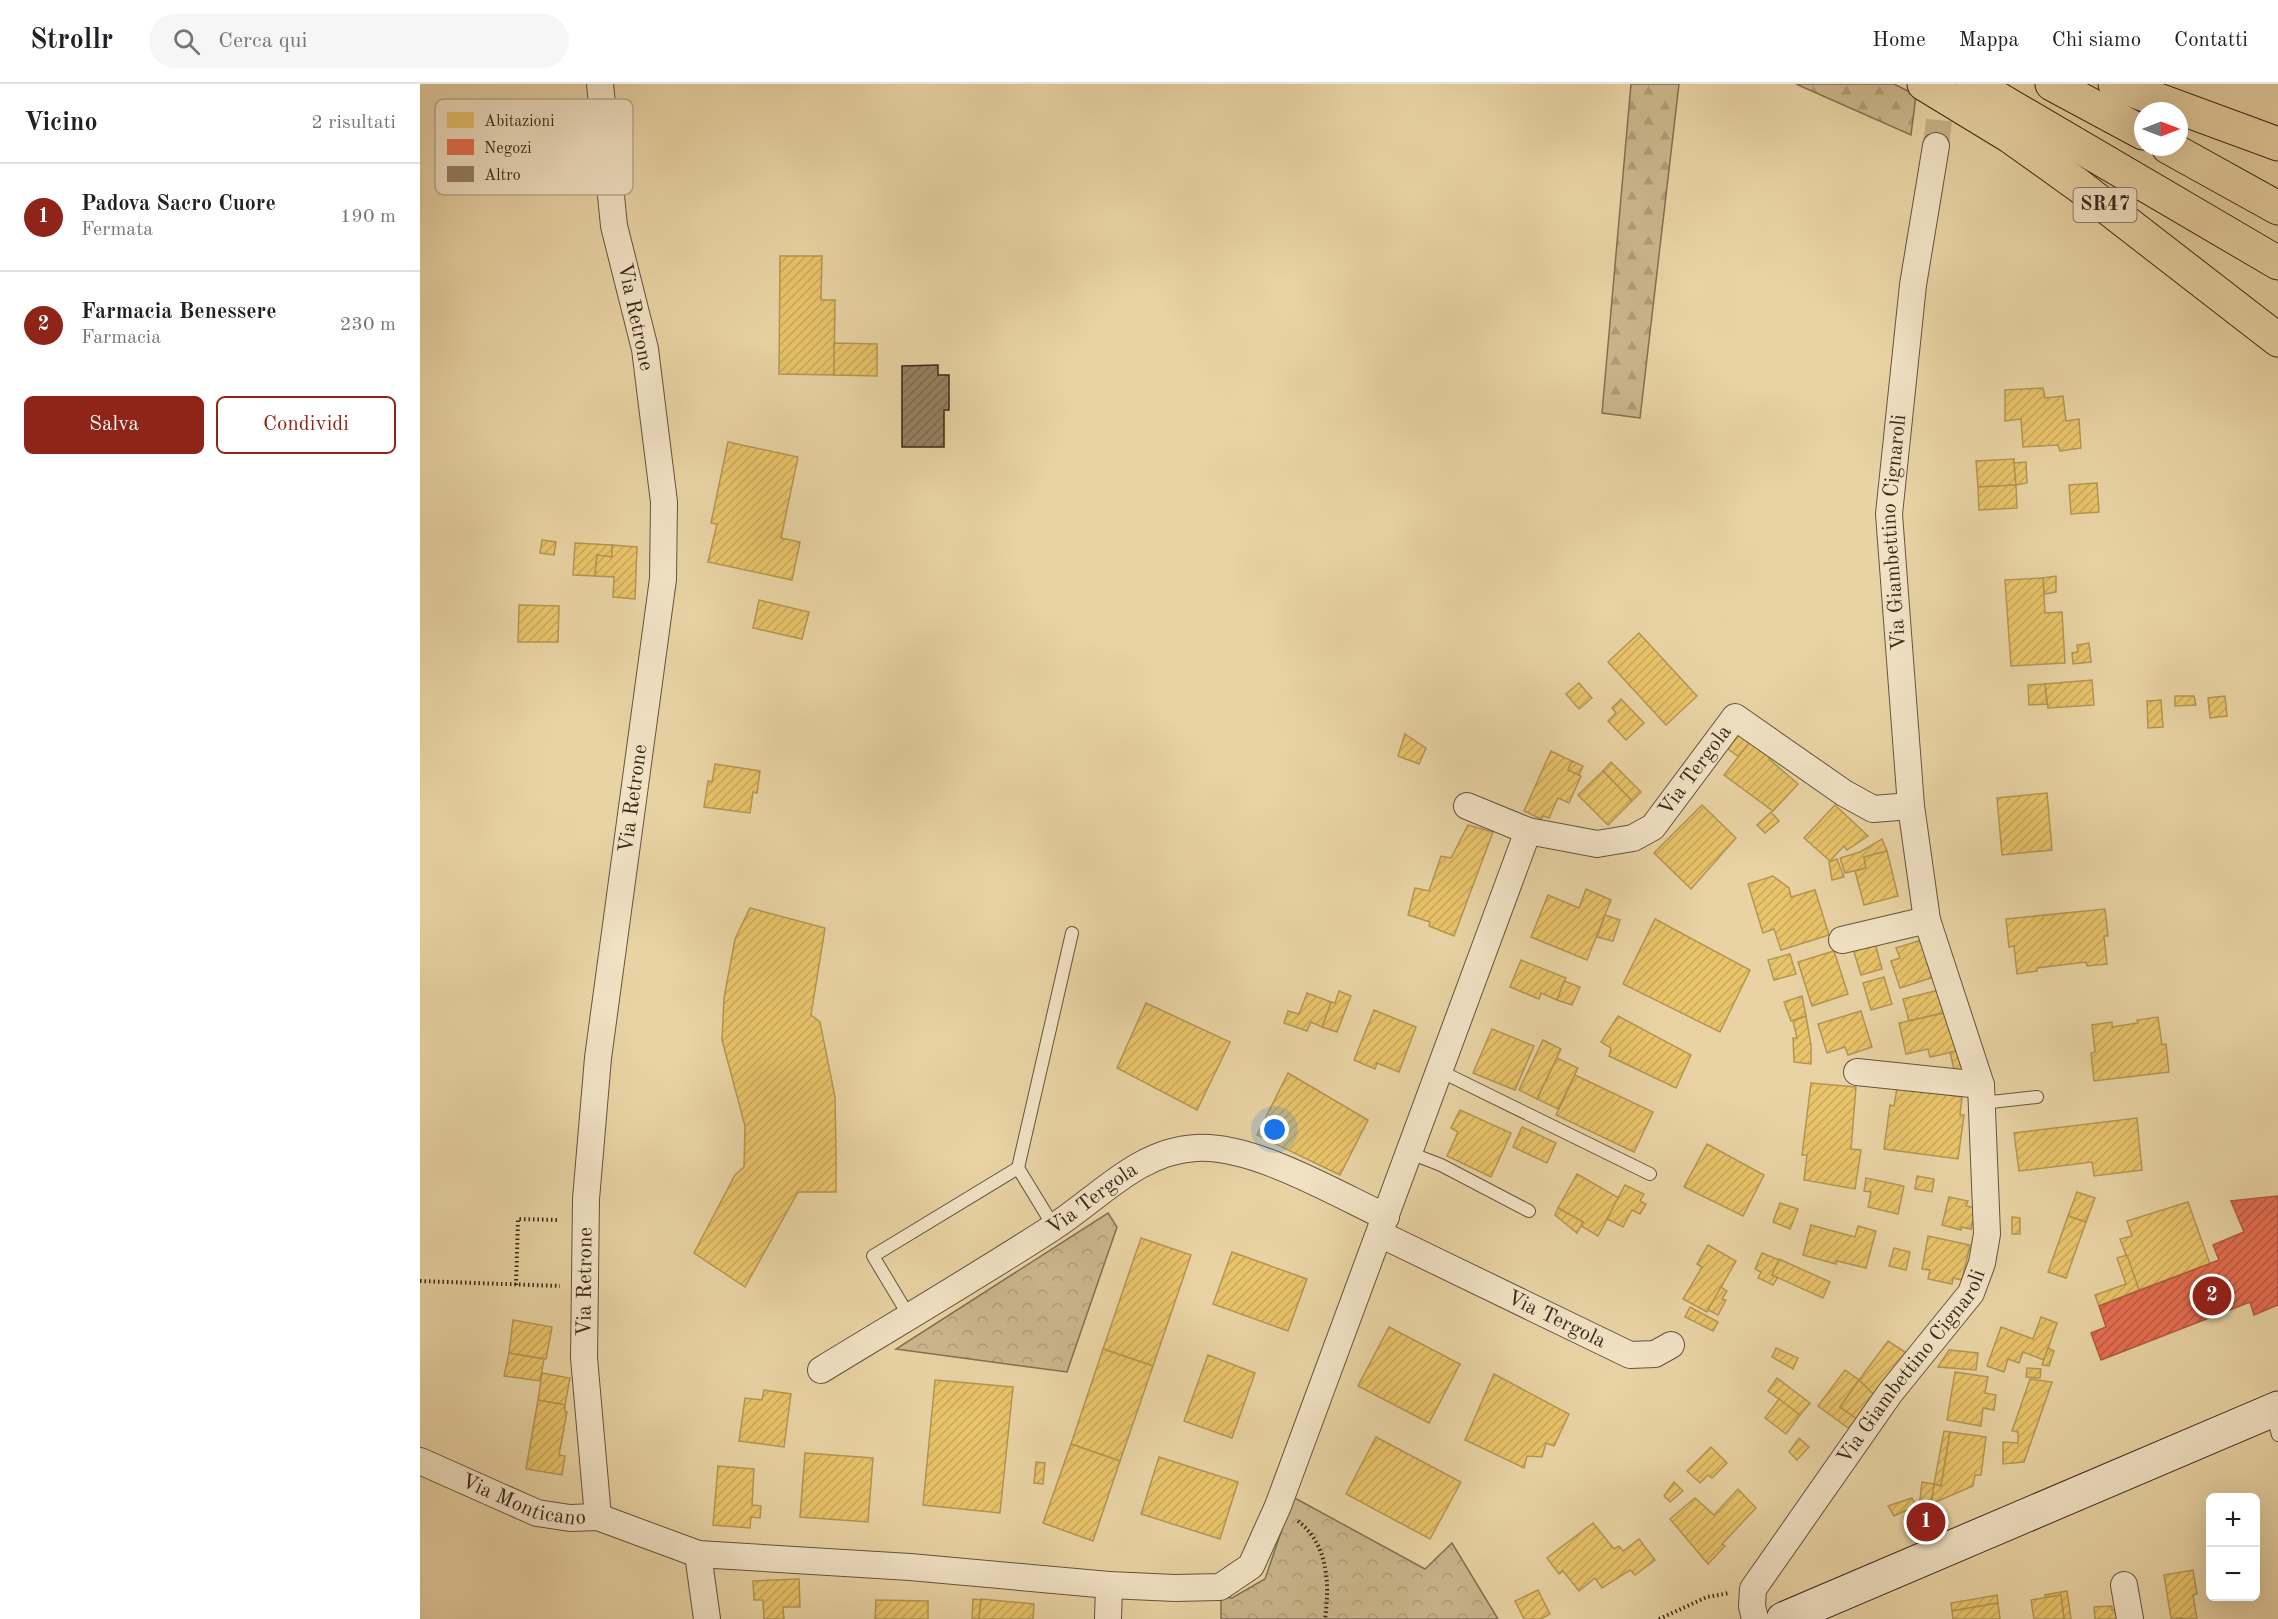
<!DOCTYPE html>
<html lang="it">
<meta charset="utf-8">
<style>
body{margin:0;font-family:"Old Standard TT",serif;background:#f6f6f6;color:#202124}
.controls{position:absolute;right:18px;bottom:18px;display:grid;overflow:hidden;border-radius:9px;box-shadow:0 6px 24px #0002}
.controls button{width:54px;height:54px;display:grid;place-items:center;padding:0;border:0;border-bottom:2px solid #e0e0e0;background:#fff;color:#202124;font:30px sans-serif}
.compass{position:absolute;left:1714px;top:18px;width:54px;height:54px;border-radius:50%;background:#fff;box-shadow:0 6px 24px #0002;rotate:90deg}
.you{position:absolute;left:855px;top:1046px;width:21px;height:21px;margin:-15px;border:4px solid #fff;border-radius:50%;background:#1a73e8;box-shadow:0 0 0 9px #1a73e833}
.badge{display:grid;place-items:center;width:39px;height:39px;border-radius:50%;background:#8f2418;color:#fff;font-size:20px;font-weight:700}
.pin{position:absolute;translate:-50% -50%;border:3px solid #fff;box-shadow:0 2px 6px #0006}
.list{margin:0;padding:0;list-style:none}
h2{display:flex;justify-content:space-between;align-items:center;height:78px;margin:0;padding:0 24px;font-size:26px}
h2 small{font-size:20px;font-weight:400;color:#757577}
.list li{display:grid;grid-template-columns:39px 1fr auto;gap:18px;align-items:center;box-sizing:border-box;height:108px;padding:0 24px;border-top:2px solid #e0e0e0}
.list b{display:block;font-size:22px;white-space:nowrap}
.list p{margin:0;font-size:20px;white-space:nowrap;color:#757577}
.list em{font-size:20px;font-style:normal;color:#757577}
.actions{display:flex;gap:12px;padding:18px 24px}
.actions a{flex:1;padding:14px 0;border:2px solid #8f2418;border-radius:9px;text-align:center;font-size:21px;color:#8f2418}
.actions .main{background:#8f2418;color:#fff}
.icon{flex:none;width:33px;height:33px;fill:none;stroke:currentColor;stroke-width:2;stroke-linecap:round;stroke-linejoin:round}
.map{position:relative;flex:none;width:1858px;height:1535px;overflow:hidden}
header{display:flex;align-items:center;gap:36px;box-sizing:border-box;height:84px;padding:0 30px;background:#fff;border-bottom:2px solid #e0e0e0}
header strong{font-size:28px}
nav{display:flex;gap:33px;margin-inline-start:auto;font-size:21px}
.search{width:420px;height:54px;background:#f6f6f6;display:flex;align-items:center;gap:15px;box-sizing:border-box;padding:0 21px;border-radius:33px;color:#757577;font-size:22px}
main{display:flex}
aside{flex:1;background:#fff}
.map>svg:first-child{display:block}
</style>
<header>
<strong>Strollr</strong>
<div class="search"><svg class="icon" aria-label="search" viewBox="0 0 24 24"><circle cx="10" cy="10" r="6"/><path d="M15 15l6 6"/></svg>Cerca qui</div>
<nav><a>Home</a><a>Mappa</a><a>Chi siamo</a><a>Contatti</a></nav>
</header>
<main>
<aside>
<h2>Vicino<small>2 risultati</small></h2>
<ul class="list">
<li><span class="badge">1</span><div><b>Padova Sacro Cuore</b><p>Fermata</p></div><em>190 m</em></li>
<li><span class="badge">2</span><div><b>Farmacia Benessere</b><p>Farmacia</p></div><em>230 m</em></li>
</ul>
<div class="actions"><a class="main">Salva</a><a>Condividi</a></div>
</aside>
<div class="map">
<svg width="1858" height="1535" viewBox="0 0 1858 1535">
<defs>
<pattern id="forest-firs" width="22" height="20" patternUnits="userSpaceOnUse" patternTransform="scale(1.5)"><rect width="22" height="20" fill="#cbb68c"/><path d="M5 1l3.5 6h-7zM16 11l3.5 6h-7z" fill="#af9c78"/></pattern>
<pattern id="park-crowns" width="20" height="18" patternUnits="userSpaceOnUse" patternTransform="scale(1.5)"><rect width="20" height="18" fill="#cbb68c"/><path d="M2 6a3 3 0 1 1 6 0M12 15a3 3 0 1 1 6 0" fill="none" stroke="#af9c78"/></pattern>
<pattern id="homes-hatch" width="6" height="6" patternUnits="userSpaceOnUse" patternTransform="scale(1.5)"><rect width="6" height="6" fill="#e9c46a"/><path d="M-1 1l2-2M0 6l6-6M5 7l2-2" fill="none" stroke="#c9a85b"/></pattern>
<pattern id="shops-hatch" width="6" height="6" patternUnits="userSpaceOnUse" patternTransform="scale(1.5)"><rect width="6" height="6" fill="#e76f51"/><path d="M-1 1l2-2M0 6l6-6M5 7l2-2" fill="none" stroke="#bc5b42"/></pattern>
<pattern id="building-hatch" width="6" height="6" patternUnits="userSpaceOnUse" patternTransform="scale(1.5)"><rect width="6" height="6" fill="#958161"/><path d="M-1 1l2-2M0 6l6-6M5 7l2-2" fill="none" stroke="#7b6a4f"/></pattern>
</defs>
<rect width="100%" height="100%" fill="#e9d3a4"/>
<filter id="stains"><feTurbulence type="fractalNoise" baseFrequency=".00333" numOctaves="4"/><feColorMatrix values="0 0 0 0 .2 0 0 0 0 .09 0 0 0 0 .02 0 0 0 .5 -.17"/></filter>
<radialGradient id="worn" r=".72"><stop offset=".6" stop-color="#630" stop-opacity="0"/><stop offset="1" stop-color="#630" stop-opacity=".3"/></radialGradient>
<!-- forest -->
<g fill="url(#forest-firs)" stroke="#827052" stroke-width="1.5">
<path d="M1211,0h48l-39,334 -38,-5z"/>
<path d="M1376,0h98l22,11 -5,40z"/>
</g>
<!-- park -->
<g fill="url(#park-crowns)" stroke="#827052" stroke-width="1.5">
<path d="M688,1129l9,14 -50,145 -171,-23z"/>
<path d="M873,1413l132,72 27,-26 46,76h-277v-22l11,1 33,-19z"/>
</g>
<!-- homes -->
<g fill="url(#homes-hatch)" stroke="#b49652" stroke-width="1.5">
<path d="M360,172h42l-1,44h14l-1,75 -55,-1z"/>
<path d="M414,259l43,1v32l-43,-1z"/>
<path d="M1623,304l2,10 18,-2 3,25 13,-2 2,29 -21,3 -2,-6 -35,2 -2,-28 -16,2v-31z"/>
<path d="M308,358l70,15 -17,81 19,4 -8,38 -84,-18 9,-38 -6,-1z"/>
<path d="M1594,375l2,26 -38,2 -2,-26z"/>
<path d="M1606,378l1,21 -11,2 -2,-22z"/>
<path d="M1677,399l2,29 -28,2 -2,-29z"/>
<path d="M1596,401l1,23 -38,2 -1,-23z"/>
<path d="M122,456l14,2 -2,13 -14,-2z"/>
<path d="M155,459l37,2v12l-15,-2 -2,21 -22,-1z"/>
<path d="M192,461l25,2 -2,52 -22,-2 1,-20 -19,-1 2,-21 15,2z"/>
<path d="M1636,492v16l-12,2 -1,-16z"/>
<path d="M1623,494l2,35 17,-1 3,51 -54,3 -6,-86z"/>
<path d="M339,516l50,12 -7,27 -49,-11z"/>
<path d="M99,521l40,1 -1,36h-40z"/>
<path d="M1219,549l58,63 -31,29 -58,-63z"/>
<path d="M1669,559l2,19 -18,2 -1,-11 6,-1 -1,-7z"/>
<path d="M1672,596l2,25 -46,3 -3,-24z"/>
<path d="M1159,599l13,15 -13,11 -13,-15z"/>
<path d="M1625,600l2,20 -18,1 -1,-20z"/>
<path d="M1755,612h19l2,9 -21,1z"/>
<path d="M1805,612l2,20 -17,2 -2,-20z"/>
<path d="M1201,615l23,24 -18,17 -18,-19 8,-8 -4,-5z"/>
<path d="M1741,616l2,27 -15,1 -1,-27z"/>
<path d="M1321,647l10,10 -12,16 -11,-8z"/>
<path d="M985,650l21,14 -7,16 -21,-8z"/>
<path d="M1333,654l20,15 -4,6 29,25 -25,27 -49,-36z"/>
<path d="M1131,667l21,10 -4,9 13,6 -12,27 -11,-5 -9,20 -6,-2 -2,3 -17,-8z"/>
<path d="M1152,677l11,5 -4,9 -11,-5z"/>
<path d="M1191,678l30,30 -9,9 -29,-30z"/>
<path d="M295,680l45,7 -3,22 -4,-1 -3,21 -46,-6 4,-26 4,1z"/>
<path d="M1183,687l29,30 -24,24 -30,-30z"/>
<path d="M1627,709l5,57 -50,5 -5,-57z"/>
<path d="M1282,721l34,33 -45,51 -37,-36z"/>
<path d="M1415,721l33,31 -21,14 -3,-4 -14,15 -26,-23z"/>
<path d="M1351,728l8,9 -14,12 -8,-8z"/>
<path d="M1048,741l25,7 -39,104 -25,-10 1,-4 -22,-7 7,-27 14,3 12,-35 10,2z"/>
<path d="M1462,755l5,12 -23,6 2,11 -21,5 -5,-15 20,-6z"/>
<path d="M1467,767l11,45 -34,9 -9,-34 11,-3 -2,-11z"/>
<path d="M1417,775l7,18 -12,3 -3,-18z"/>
<path d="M1353,792l16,12 2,9 24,-7 14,45 -48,15 -7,-21 -11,4 -15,-49z"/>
<path d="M1166,805l25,11 -24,60 -56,-23 17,-42 31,13z"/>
<path d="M330,824l75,20 -14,87 9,7 15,75 1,57v38h-38l-53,95 -51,-34 41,-78 9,-8 1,-41 -23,-86 2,-42 11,-59z"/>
<path d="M1685,825l3,27h-4l3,28 -20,2 -1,-4 -49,6v3l-20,3 -3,-28 -5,1 -3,-28z"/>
<path d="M1185,831l15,5 -7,21 -16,-4z"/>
<path d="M1235,835l95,51 -30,62 -97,-48z"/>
<path d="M1505,855l12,37 -37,12 -9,-27 9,-3 -4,-10z"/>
<path d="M1455,859l7,26 -21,6 -8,-26z"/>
<path d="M1414,867l14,43 -36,12 -14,-44z"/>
<path d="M1370,870l6,20 -22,6 -6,-20z"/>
<path d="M1101,876l45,18 -9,22 -16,-7 -2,6 -29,-12z"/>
<path d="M1464,893l8,27 -21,6 -8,-27z"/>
<path d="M1144,897l16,6 -8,18 -15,-5z"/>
<path d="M1523,905l4,23 -38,9 -6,-22z"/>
<path d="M919,907l12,5 -14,36 -15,-5 9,-25 4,1z"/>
<path d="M887,909l24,9 -9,25 -11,-5 -4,9 -23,-8 4,-12 11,3z"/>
<path d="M1382,912l4,20 -15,5 -7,-19z"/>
<path d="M726,919l84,39 -33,68 -80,-42z"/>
<path d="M954,926l42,17 -17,45 -22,-9 -2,6 -21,-9z"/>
<path d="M1441,927l11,36 -24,8 -3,-8 -18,6 -9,-29z"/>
<path d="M1529,928l9,39 -28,6 -2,-8 -22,5 -7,-31z"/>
<path d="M1198,932l73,39 -15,33 -67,-32 2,-8 -10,-6z"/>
<path d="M1386,932l5,29v19l-17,-2 -1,-24h4l-4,-17z"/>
<path d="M1738,933l4,28 4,-1 3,28 -75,9 -3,-28 4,-1 -3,-27 20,-3v5l26,-4 -1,-3z"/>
<path d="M1072,945l42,17 -19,44 -42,-17z"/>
<path d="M1123,956l18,9 -24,50 -18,-9z"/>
<path d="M1538,967l8,21 -11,2 -5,-22z"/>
<path d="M1137,974l21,10 -20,41 -21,-10z"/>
<path d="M868,989l80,47 -28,55 -83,-40z"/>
<path d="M1155,991l78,37 -19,40 -78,-37z"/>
<path d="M1391,999l45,4 -5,62 10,1 -6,39 -51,-9 3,-25h-5z"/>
<path d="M1477,1004l65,9 -2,18h4l-6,44 -74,-10 6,-44 4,1z"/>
<path d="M1040,1026l51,23 -20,44 -44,-21 11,-24 -7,-4z"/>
<path d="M1717,1034l5,52 -48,6 -2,-14 -73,9 -5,-38z"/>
<path d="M1102,1043l34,16 -9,20 -34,-16z"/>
<path d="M1287,1060l57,31 -21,41 -59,-29z"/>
<path d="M1157,1090l42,24 -21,38 -17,-10 2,-4 -25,-14z"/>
<path d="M1497,1092l17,3 -2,13 -17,-3z"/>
<path d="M1446,1094l38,8 -6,28 -30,-7 3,-15 -7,-1z"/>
<path d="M1205,1101l19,9 -4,7 6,3 -6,10 -8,-4 -9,17 -16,-8z"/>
<path d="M1657,1108l18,6 -9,24 -18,-6z"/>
<path d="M1529,1113l19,4 -2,5 10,2 -5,21 -10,-2v3l-19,-5z"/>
<path d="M1768,1118l22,62 -71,26 -19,-51 12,-3 -5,-15z"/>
<path d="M1360,1119l18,6 -8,20 -17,-7z"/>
<path d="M1138,1124l25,14 -6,11 -22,-18z"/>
<path d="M1648,1132l18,6 -20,56 -18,-6z"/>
<path d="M1592,1133l8,1v16h-8z"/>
<path d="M1391,1141l44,12 3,-11 18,5 -10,37 -29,-7 -1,3 -33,-9z"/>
<path d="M1508,1152l42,9 -8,35 -9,-2 -1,6 -24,-5 2,-9 -8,-1z"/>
<path d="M721,1154l50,17 -38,111 -50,-17z"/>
<path d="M1288,1161l28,16 -29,51 -24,-13 19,-32 -5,-3z"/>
<path d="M1474,1164l16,4 -4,18 -17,-4z"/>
<path d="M812,1168l75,27 -19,52 -75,-27z"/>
<path d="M1342,1169l17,7 -7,15 6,2 -5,8 -15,-7 3,-6 -6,-3z"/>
<path d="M1707,1171l12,35 -40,16 -4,-11 31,-11 -9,-26z"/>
<path d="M1359,1175l51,23 -7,16 -51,-23z"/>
<path d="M1301,1203l6,4 -5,8 4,1 -8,15 -10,-5z"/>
<path d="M1270,1223l28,15 -5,9 -28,-14z"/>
<path d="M1621,1233l16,6 -13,37 -21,-8 -4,11 -11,-4 -4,13 -17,-6 14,-39 32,12z"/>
<path d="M93,1236l39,7 -6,32 -37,-6z"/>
<path d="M969,1243l71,37 -31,59 -71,-37z"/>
<path d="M1468,1257l23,15 -32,44 -20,-20z"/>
<path d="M1356,1264l22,10 -5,11 -21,-12z"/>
<path d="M1628,1264l6,3 -5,15 -7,-1z"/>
<path d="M683,1265l50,17 -33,95 -49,-17z"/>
<path d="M1529,1266l29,3 -2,17 -38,-3z"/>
<path d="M89,1269l35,6 -4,22 -36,-5z"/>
<path d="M788,1271l47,18 -23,65 -48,-17z"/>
<path d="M1607,1284l14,1 -1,9 -14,-1z"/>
<path d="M1425,1286l14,10 -19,27 23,16 -8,10 -37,-27z"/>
<path d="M1535,1288l33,5 -3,16 11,2 -2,15 -11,-2 -2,18 -34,-6z"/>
<path d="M122,1289l28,5 -5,27 -27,-5z"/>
<path d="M1074,1290l75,40 -15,32 -8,-3 -4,14 -15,-1 -3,12 -59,-28z"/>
<path d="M1357,1294l33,25 -10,12 -32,-24z"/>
<path d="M1610,1295l22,3 -28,80 -21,2v-22l15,1v-11l-6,-1z"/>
<path d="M515,1296l78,7 -13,126 -77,-8z"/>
<path d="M1439,1296l20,20 -16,23 -23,-16z"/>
<path d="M344,1306l27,4 -7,53 -45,-6 6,-43 17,2z"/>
<path d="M1359,1315l21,16 -14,19 -21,-16z"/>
<path d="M118,1316l27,5v7h2l-8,43 6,1 -3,19 -36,-6z"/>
<path d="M1524,1347l6,1 -9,54 -7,-2z"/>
<path d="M1530,1348l36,5 -5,38h-6l-2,11 -42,18 3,-20 7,2z"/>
<path d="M956,1353l85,45 -31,57 -84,-45z"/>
<path d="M1379,1354l10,9 -12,13 -8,-8z"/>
<path d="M651,1360l49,17 -27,80 -50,-18z"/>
<path d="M1291,1363l16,16 -15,15 -4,-3 -8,8 -13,-12z"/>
<path d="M385,1369l68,5 -5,64 -68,-5z"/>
<path d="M739,1373l79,25 -18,57 -79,-25z"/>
<path d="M616,1378l9,1 -2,21 -9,-1z"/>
<path d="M298,1382l36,3 -2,36 9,1 -1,12 -9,-1 -1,11 -37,-3z"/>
<path d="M1254,1398l9,9 -13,11 -6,-6z"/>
<path d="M1502,1398l12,2 -3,20 -12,4z"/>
<path d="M1318,1405l18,19 -34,36 3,2 -17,18 -38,-45 25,-21 19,17z"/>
<path d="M1492,1414l4,8 -22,10 -6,-10z"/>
<path d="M1173,1439l21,26 5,-3 4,5 16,-12 16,21 -20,15 -5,-5 -28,18 -7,-10 -16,13 -16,-20 -4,3 -12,-16z"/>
<path d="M1773,1486l4,24 -4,1 4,24 -26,-1 -7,-43z"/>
<path d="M379,1495l1,28h-17l1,12h-20l-1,-19h-9l-1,-19z"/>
<path d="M1118,1506l12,24 -9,5h-17l-9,-18z"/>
<path d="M1647,1507l4,28h-7l-3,-24 -16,3v-3z"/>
<path d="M1577,1511l1,8 -46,8 -1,-8z"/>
<path d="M1641,1511l3,24h-30l-3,-19z"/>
<path d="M553,1515l8,1 -2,19h-7z"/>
<path d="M561,1515l53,5 -1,15h-54z"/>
<path d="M456,1516l52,1v18h-53z"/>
<path d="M1578,1519l2,16h-47l-1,-8z"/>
<path d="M1692,1522v4l9,-2 1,11h-27l-1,-12z"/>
</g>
<!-- shops -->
<path fill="url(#shops-hatch)" stroke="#b35a40" stroke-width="1.5" d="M1858,1112v109l-24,10 -4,-13 -149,58 -10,-27 15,-6 -7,-21 120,-46 -6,-15 31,-13 -13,-31z"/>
<!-- building -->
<path fill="url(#building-hatch)" stroke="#392919" stroke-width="1.5" d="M518,281v10h11v35h-5v37h-42v-81z"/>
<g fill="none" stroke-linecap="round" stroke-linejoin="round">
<!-- minor-tunnel -->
<path stroke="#c6b188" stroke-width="26" stroke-dasharray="26 13" stroke-linecap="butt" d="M1516,62l7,-62"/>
<defs>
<g id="service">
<path d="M1020,987l210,103"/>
<path d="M1562,1019l55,-6"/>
<path d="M990,1069l31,12 88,46"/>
<path d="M598,1084l54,-235"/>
<path d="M489,1232l-36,-60 145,-88 36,59"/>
<path d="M1852,1328l6,23"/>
</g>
<g id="minor">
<path id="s1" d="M1047,722l61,25 69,13 36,-6 20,-11 82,-110 109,76 29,16 38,-3"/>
<path d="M1422,856l85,-20"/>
<path d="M1437,988l124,13"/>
<path id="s2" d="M960,1150l250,121 25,-1 16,-9"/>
<path id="s3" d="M401,1286c77,-47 155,-93 231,-142 47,-30 86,-77 144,-80 56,-4 139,45 190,69"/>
<path id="s4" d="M0,1377l117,52 33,5 28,-1 100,37 212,13 199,18 66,3 45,-1 31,-21 27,-60 250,-675"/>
<path id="s5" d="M178,1433l-14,-159 2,-159 12,-141 65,-479 1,-77 -19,-153 -31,-123 -14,-142"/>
<path d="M278,1470l9,65"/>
<path d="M1704,1501l6,34"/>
<path d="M688,1535l1,-34"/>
<path id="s6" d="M1335,1535l-3,-13 1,-17 137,-196 81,-100 11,-30 5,-29 -6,-149 -54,-165 -16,-114 -22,-292 24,-229 23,-139"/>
</g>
<path id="secondary" d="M1363,1535l495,-211"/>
<g id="trunk">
<path d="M1504,0l87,53 67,48 200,155"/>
<path d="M1553,0l305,179"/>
<path d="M1632,0l91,49"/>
<path d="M1695,0l163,60"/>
<path d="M1748,63l110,61"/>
</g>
</defs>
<!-- service casing -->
<use href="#service" stroke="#65543c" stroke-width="14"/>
<!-- minor casing -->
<use href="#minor" stroke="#65543c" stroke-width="28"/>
<!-- secondary casing -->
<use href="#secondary" stroke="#392919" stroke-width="35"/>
<!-- trunk casing -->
<use href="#trunk" stroke="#392919" stroke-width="35"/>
<!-- path -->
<g stroke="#392919" stroke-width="4" stroke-dasharray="1.5 3" stroke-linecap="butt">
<path d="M0,1197l140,5"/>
<path d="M96,1201l2,-66 42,1"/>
<path d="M878,1437c30,23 32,63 27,98"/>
<path d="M1239,1535l48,-22 22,-4"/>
</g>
<!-- service -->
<use href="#service" stroke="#f1e2c4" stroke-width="12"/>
<!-- minor -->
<use href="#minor" stroke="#f1e2c4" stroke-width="26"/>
<!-- secondary -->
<use href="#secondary" stroke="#f1e2c4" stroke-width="33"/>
<!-- trunk -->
<use href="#trunk" stroke="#e9d3a4" stroke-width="33"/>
</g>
<g text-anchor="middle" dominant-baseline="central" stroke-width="6" stroke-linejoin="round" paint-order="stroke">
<!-- shield labels -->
<rect fill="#f1e2c4" stroke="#70604c" stroke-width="1.5" x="1653.5" y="104" width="63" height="34" rx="4.5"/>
<g font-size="20" font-weight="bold" fill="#392919">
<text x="1685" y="121">SR47</text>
</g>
<!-- street labels -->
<g font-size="21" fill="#392919" stroke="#f1e2c4">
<text transform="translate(215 233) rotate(78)">Via Retrone</text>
<text stroke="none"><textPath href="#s6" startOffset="1172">Via Giambettino Cignaroli</textPath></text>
<text stroke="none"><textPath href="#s1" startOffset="266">Via Tergola</textPath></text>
<text stroke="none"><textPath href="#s5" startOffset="722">Via Retrone</textPath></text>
<text stroke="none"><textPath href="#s3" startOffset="321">Via Tergola</textPath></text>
<text stroke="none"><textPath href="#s5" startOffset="236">Via Retrone</textPath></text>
<text stroke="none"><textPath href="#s2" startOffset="196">Via Tergola</textPath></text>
<text stroke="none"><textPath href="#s6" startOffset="304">Via Giambettino Cignaroli</textPath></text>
<text stroke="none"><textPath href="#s4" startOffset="112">Via Monticano</textPath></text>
</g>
</g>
<!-- legend -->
<rect x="15" y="15" width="198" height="96" rx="9" fill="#f1e2c4" stroke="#baaa91" stroke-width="1.5"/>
<rect x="27" y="28" width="27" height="16" fill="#e9c46a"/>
<rect x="27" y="55" width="27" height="16" fill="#e76f51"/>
<rect x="27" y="82" width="27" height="16" fill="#958161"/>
<g font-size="16" fill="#392919">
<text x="64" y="42">Abitazioni</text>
<text x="64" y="69">Negozi</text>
<text x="64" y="96">Altro</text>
</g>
<rect width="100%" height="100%" filter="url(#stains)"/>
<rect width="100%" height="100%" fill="url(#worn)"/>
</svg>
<div class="controls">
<button>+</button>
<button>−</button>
</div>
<svg class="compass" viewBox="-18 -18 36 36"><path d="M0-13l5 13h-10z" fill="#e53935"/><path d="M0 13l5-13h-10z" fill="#757577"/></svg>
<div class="you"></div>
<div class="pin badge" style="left:1506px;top:1438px">1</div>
<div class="pin badge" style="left:1792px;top:1212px">2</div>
</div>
</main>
